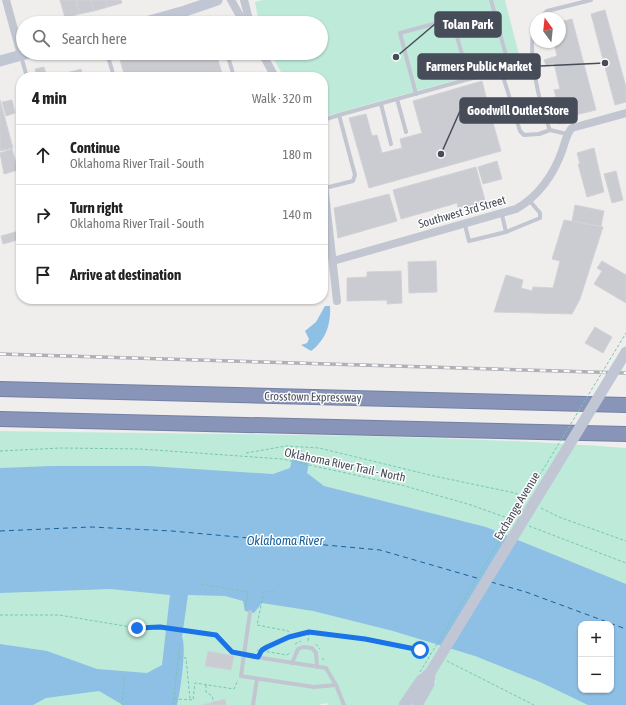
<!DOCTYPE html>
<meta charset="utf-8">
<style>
body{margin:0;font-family:"Asap Condensed",sans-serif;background:#f6f6f6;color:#222}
.controls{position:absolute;right:12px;bottom:12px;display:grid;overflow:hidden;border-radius:8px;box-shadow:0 1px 3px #0004}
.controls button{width:36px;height:36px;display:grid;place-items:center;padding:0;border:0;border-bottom:1px solid #e0e0e0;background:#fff;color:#222;font:20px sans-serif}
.compass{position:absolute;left:530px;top:12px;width:36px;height:36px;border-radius:50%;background:#fff;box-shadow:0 1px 3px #0004;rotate:345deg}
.stop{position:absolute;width:12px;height:12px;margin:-9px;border:3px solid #1a73e8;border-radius:50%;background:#fff}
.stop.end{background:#1a73e8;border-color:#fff;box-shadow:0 1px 4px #0008}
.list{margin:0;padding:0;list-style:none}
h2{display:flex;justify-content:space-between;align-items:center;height:52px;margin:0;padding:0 16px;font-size:17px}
h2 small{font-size:13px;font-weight:400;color:#767676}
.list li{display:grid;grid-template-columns:26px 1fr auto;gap:12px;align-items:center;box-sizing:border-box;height:60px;padding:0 16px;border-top:1px solid #e0e0e0}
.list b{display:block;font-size:15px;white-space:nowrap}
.list p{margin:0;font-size:13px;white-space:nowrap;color:#767676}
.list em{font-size:13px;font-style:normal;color:#767676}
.icon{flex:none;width:22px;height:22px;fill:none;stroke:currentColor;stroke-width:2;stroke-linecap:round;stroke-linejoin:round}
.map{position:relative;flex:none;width:626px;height:705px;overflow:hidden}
.search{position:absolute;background:#fff;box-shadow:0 1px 3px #0004;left:16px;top:16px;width:312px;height:44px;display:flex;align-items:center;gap:10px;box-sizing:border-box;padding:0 14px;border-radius:22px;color:#767676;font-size:15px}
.panel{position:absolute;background:#fff;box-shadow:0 1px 3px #0004;left:16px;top:72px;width:312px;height:232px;border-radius:16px}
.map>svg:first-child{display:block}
</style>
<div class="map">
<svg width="626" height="705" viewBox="0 0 626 705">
<rect width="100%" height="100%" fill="#f0eeed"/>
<!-- green -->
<g fill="#beebd9" fill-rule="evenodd">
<path d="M263,0h242l16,62 -198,55v-40h-39l-14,-24h51v-30h-62l-4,-21z"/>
<path d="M0,431c209,4 418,1 626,17v257h-203l13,-24 -15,-9 -23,33h-70l-1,-2 -9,2h-318zM581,624h30v66h-30z"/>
</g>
<!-- water -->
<g fill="#8ebfe5" fill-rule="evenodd">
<path d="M325,306h5c1,18 -4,34 -19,45l-10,-6 6,-2 2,-4 -4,-8 11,-9z"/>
<path d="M293,455l17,3 -3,15 17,13 162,41 140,57v121h-38l-48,-23 -65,-26 -82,-25 -80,-20 -51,-8 -8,10 -9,-2 -2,-10 -18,-5 -37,-1 -6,42c5,10 -2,56 -5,68h-54l-24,-14 -53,7 -13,7h-33v-61l47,7 50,18 50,4 15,-8 8,-70 -60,-6 -110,4v-125l52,-2h96l125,8 17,-6zM581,624h30v66h-30z"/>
</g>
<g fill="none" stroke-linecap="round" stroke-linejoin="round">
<!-- stream -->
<path stroke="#8ebfe5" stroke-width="2" d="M301,451v7"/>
<!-- ferry -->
<g stroke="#16629c" stroke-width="1" stroke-dasharray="5 4" stroke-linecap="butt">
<path d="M0,531l91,-4 81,4 208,19 100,29"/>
<path d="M491,582l35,10 100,37"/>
</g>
</g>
<!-- building -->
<g fill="#cbcbd2" stroke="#d1d2d8">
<path d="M60,0h16l3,14 -14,4z"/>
<path d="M76,0h15l3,11 -15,3z"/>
<path d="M91,0h15l2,7 -14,4z"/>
<path d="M106,0h15l1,3 -14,4z"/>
<path d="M605,10l21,77v15l-11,3 -24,-91z"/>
<path d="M572,19l24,91 -25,6 1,5 -13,3 -5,-7 -3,-12 3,-1 -2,-6 4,-1 -2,-7 6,-1 -6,-26 -8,2 -2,-5 13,-4 -3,-14h6v-20z"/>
<path d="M118,53h98l7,24h-98z"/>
<path d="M44,67l3,10h-10l-2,-8z"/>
<path d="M81,69l2,8h-31z"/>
<path d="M482,81l8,31 14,-4 3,11 -14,4 8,28 -132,37 -20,-70 17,-4 6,22 5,-1 5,18 20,-5 -2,-9 22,-6 -9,-32z"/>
<path d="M0,100l13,48 -13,3z"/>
<path d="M12,100l3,13 -9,3 -4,-14z"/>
<path d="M594,148l10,44 -17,5 -9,-33h2l-3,-11z"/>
<path d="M12,149l6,21 -14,4 -4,-21z"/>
<path d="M497,161l5,18 -19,5 -5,-17z"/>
<path d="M476,167l10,37 -27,7 -2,-8 -56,16 -8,-29z"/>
<path d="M616,171l7,29 -11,3 -8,-29z"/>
<path d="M389,194l8,27 -59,17 -4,-30z"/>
<path d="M575,205l29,6 -3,15 -29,-5z"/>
<path d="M564,220l39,7 -23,72 -8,15 -78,-2 12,-37 17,5 -2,8 11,3 1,-4 20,1 7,-27 -8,-2z"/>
<path d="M19,231l2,8 -18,5 -2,-8z"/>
<path d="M436,261l1,31 -28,1 -1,-31z"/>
<path d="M602,261l24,14v28l-32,-19 8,-13 -5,-3z"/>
<path d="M401,271l1,32 -15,1v-4l-40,1v-23l20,-1v-5z"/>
<path d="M595,327l17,10 -9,16 -18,-10z"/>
<path d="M208,651l26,5 -3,14 -26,-4z"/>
<path d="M225,699l1,6h-24l12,-3z"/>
</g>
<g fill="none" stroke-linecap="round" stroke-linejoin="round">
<defs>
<g id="motorway">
<path d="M0,389l626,16"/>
<path d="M0,419l626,15"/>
</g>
</defs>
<!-- motorway casing -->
<use href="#motorway" stroke="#7380a4" stroke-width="16"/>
<!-- path -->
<g stroke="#78c6b1" stroke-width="1" stroke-dasharray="3 2" stroke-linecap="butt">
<path d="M0,451l61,-3 79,1 142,10 123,27 66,19 42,15"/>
<path d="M246,453l40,-7 33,2 115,28 81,17 12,6"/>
<path d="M541,508l18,9 67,24"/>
<path d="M529,526l97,37"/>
<path d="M201,584l47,8 -3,18"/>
<path d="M274,592l-10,-1 -7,34 31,6 4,5"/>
<path d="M0,615h59l78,13 23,-1 29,3 27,5 13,15 9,4"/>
<path d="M308,641l1,-8"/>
<path d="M295,644l6,-3"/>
<path d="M316,644l4,5"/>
<path d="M257,650l30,5 4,-3"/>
<path d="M261,651l21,-11 23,-8 60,7 66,15"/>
<path d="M179,657l7,1 4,41"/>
<path d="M322,658l3,3"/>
<path d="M447,661l87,44"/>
<path d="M206,685v7l6,4 2,6"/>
<path d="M174,699l19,1 2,-17 39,6 4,-9"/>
<path d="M122,705l3,-30"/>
<path d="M173,705l7,-62"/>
</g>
<!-- service -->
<g stroke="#c1c6d1" stroke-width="4">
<path d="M539,18l8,-7 44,-11"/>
<path d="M217,20l1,3"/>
<path d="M536,24c-11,23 4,83 14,106l17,4"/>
<path d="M107,53l7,24"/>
<path d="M227,53l7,24"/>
<path d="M21,56l6,21"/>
<path d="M501,70l19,61 4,4 15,-1 11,-4"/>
<path d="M416,94l-16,-61 52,-14 17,60"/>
<path d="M397,99l9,33"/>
<path d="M381,104l10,40"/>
<path d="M339,115l166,-46 3,-6 -17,-63"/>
<path d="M323,120l16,-5 16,60 -2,6 -28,7"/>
<path d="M502,215l4,17"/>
<path d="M465,225l4,16 37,-9 34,-14v-5l-11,-13"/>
<path d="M250,612l-9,64 73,11 22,-2"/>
<path d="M243,655l83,13 10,17 8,20"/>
<path d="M292,663l6,-14 5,-2 9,1 4,5 1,14"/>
<path d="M253,705l4,-26"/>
</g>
<!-- minor -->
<g stroke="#c1c6d1" stroke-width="8">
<path d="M6,0l15,55"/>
<path d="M231,0l13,23"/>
<path d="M244,0l6,23"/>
<path d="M262,53l13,24"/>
<path d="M323,175l14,126"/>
<path d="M333,261l183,-52c22,-12 38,-35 46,-58 3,-8 4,-17 10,-23l54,-15"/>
</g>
<!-- secondary -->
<g stroke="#c1c6d5" stroke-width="11">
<path d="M142,23l43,-12 32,-11"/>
<path d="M0,61l29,-8"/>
<path d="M404,705l17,-25 9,-7"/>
<path d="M417,705l12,-21 1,-11"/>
</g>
<!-- motorway -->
<use href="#motorway" stroke="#8895b9" stroke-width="14"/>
<defs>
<path id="rail" d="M0,354l626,19"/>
</defs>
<!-- rail casing -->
<use href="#rail" stroke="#b0b1b7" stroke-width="3.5"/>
<!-- rail -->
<use href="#rail" stroke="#fff" stroke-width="2" stroke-dasharray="6" stroke-linecap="butt"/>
<!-- path-bridge -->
<path stroke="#78c6b1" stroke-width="1" stroke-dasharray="3 2" stroke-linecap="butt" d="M420,672l206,-339"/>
<!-- secondary-bridge -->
<path stroke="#c1c6d5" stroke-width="11" d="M430,673l196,-321"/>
</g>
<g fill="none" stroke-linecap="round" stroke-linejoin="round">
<!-- route -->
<path stroke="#1a73e8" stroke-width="5" d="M137,628l23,-1 56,8 16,17 26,5 4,-7 5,-3 22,-10 20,-5 56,7 55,11"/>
</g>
<g text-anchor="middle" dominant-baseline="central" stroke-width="3" stroke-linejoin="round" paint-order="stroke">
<!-- street labels -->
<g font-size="12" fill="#474c59" stroke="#fff">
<text transform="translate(462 212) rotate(-16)">Southwest 3rd Street</text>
<text transform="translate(313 397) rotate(1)">Crosstown Expressway</text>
<text transform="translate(345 465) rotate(12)">Oklahoma River Trail - North</text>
<text transform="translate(517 506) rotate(-59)">Exchange Avenue</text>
</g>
<!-- water labels -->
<g font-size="13" font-style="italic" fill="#16629c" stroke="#fff">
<text x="285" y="540">Oklahoma River</text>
</g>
</g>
<!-- callouts -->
<path fill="none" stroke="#474c59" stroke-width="1.5" d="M396 57L435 24M605 63L540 66M441 154L460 111"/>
<g fill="#474c59" stroke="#fff" stroke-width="1.5">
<circle cx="396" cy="57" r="4"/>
<circle cx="605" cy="63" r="4"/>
<circle cx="441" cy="154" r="4"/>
</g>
<g fill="#474c59" stroke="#474c59" stroke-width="1.5">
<rect x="435" y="12" width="66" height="25" rx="4"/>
<rect x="418" y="54" width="122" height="25" rx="4"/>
<rect x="460" y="98" width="117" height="25" rx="4"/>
</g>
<g font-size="13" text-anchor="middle" font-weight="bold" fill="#fff">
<text x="468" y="29">Tolan Park</text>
<text x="479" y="71">Farmers Public Market</text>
<text x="518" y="115">Goodwill Outlet Store</text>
</g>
</svg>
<div class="controls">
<button>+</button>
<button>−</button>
</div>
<svg class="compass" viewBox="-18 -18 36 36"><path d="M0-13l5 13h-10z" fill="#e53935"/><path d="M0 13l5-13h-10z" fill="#767676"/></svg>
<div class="stop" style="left:420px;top:650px"></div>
<div class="stop end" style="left:137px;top:628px"></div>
<div class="search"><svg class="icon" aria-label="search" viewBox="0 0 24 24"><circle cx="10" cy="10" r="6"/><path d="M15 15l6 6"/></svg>Search here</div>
<section class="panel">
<h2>4 min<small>Walk · 320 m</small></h2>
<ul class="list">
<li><svg class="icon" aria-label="ahead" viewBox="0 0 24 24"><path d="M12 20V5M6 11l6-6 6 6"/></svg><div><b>Continue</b><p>Oklahoma River Trail - South</p></div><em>180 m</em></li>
<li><svg class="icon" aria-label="right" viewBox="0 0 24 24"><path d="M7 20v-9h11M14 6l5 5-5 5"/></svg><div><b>Turn right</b><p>Oklahoma River Trail - South</p></div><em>140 m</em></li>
<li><svg class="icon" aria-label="arrive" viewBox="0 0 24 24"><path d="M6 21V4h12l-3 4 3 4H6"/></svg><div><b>Arrive at destination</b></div></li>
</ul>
</section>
</div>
